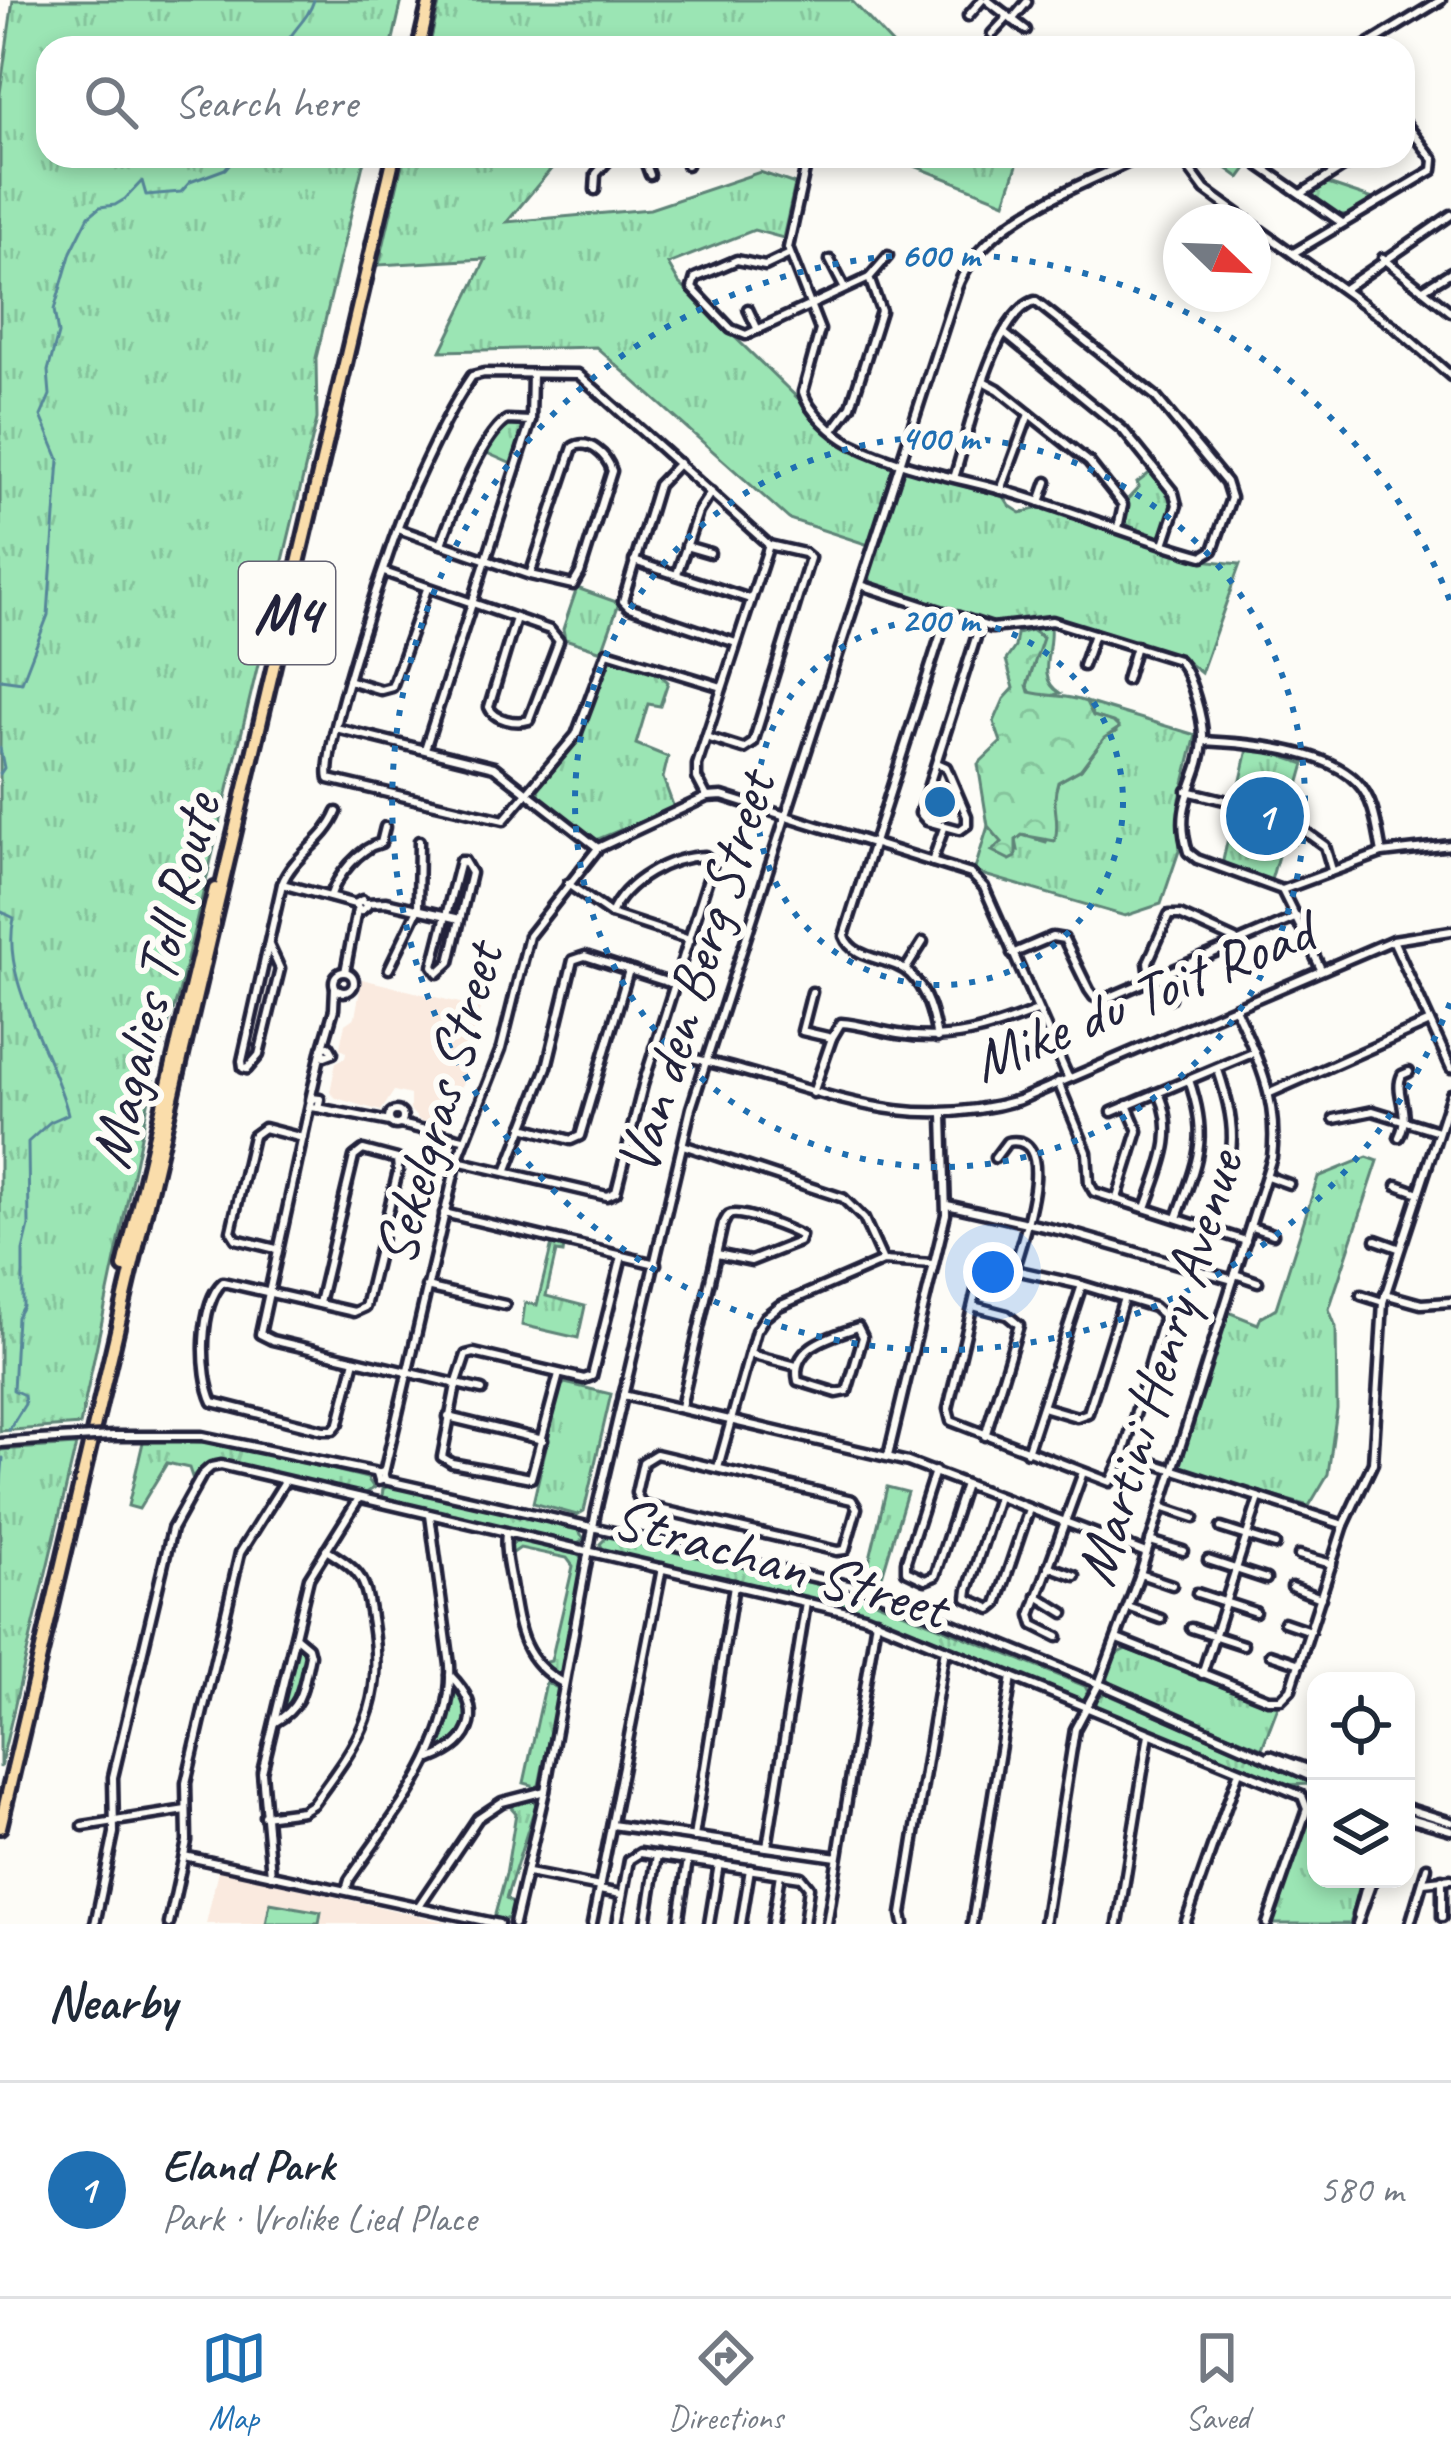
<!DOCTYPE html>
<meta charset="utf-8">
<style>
body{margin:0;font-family:Caveat,sans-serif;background:#f6f6f7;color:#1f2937}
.controls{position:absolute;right:36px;bottom:36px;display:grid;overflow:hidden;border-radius:24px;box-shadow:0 6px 18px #0003}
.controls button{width:108px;height:108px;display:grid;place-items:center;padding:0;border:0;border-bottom:3px solid #e0e1e3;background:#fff;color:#1f2937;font:60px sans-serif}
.compass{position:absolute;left:1163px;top:204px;width:108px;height:108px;border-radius:50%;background:#fff;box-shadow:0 6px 18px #0003;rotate:113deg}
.you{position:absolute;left:993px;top:1272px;width:42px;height:42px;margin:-30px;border:9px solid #fff;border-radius:50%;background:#1a73e8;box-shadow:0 0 0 18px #1a73e833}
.badge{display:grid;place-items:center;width:78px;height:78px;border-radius:50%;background:#1f6fb2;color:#fff;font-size:39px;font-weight:700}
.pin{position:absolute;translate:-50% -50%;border:6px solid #fff;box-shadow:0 3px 12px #0006}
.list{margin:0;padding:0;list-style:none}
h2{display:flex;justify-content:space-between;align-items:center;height:156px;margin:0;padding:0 48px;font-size:51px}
h2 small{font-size:39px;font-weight:400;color:#747a83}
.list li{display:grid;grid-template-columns:78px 1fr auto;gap:36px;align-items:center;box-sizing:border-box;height:216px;padding:0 48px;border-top:3px solid #e0e1e3}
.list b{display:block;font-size:45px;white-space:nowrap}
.list p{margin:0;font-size:39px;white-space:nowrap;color:#747a83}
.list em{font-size:39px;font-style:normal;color:#747a83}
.icon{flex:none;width:66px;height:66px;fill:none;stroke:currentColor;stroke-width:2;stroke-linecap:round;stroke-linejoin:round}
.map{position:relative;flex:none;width:1451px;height:1924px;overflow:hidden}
.search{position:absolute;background:#fff;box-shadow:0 6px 18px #0003;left:36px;right:36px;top:36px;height:132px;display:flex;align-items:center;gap:30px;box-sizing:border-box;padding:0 42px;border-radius:36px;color:#747a83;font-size:45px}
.sheet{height:372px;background:#fff}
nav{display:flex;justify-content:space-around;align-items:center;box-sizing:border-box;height:168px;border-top:3px solid #e0e1e3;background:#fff;font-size:33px;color:#747a83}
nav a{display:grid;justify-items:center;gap:6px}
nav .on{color:#1f6fb2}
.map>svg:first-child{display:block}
</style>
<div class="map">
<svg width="1451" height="1924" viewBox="0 0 1451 1924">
<defs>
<pattern id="grass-tufts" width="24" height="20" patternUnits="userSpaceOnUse" patternTransform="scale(3)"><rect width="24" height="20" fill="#9be5b4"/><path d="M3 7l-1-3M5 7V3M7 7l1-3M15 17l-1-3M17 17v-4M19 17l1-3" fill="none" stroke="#85c49c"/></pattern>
<pattern id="forest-crowns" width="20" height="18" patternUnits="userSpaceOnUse" patternTransform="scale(3)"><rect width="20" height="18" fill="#9be5b4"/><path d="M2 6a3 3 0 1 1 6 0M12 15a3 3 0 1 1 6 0" fill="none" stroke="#85c49c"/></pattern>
</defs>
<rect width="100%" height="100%" fill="#fdfcf7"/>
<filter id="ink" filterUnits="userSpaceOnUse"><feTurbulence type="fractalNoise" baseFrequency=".00833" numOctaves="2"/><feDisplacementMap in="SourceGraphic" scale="24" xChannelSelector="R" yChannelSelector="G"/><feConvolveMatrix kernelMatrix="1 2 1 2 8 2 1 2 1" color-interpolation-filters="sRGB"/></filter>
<g filter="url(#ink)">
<!-- built -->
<g fill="#faeadf">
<path d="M362,979l118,29 -27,115 -8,5 -26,-8 -9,-10v-15l-16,-4 -13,20 -45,-13 -6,-6 6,-30 9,-4 1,-6 -6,-4 2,-11 3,-13 10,-7z"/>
<path d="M218,1870l237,54h-249z"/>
</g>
<!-- grass -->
<g fill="url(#grass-tufts)" stroke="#5e8478" stroke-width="3">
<path d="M13,0h389l-11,48h-343v108h317l-49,202 1,61 -138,574 -20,58 -79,374 -80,6v-1338z"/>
<path d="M440,0h411l45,48h-467z"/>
<path d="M404,156h158l-55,66 143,-13 110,-37 35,12 -12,54 -29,-8 -86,34 11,19 170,165 127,42 27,5 7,11 11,7 22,-6 158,53 39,4 -39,109 -20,-16 -117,-37 -20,-2 -52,8 -113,-37 -8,-6 -2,-8 9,-27 -89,-29 -193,-172 -155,4 45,-92 -107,6z"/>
<path d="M898,156h122l-15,46 -93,-37z"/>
<path d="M1199,156h47l5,7 -11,15 -22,-16 -14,7z"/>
<path d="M1322,182l54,18c-32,19 -32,21 -62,-1v-11z"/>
<path d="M508,422l12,1 4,10 -10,32 -27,-12 13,-25z"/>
<path d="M1152,471c20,25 31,37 7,66l-27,-8 -7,-7v-20l14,-15 -2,-4z"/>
<path d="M577,588l42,15 -17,48 -37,-12 -2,-10z"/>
<path d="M1050,627c3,24 -15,51 10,66l-14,5 -15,-5 -4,-7 15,-50 -11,-6z"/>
<path d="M610,655l43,13 15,14 -8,24 -12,-2 -12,40 32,13 -5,21 11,30 -78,32 -55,-42 -3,-8 40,-52 27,-79z"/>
<path d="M1086,702l110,33 -16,64v49l-19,56 -36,12 -151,-44 14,-46 14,15 -2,5 18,4 -2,-10 6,-5 24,7 10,-23 -5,-16 7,-21 23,-13 23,-31 12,-6 1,-8 -24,-8z"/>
<path d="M1248,749l19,2 38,13 -14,49 11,5 -11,10 3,16 -12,-2 -11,38 -49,-15z"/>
<path d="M1367,1157l11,4 -49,148 7,18 1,82 -9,65 -19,32 -125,-35 -6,-9 50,-150 30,12 3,-7 15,-9 42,-131z"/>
<path d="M552,1244l12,3 -1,6 -7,-1 -10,44 39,10 -7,32 -56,-13 3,-22 12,2z"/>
<path d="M565,1383l46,11 -27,117 -7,4 -44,-12 27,-116z"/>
<path d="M144,1438l85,6 138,34 7,10 -11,7 -146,-34 -12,3 -13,13 -3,-9 -22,-5 -28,46 -11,-3z"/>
<path d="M76,1445l-76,323v-318z"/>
<path d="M391,1484l186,44 7,11 -10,6 -187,-43 -5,-6 1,-7z"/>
<path d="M887,1487l20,5 -28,94 -15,-3z"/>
<path d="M609,1535l249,59 227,92 4,8 -9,8 -214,-89 -261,-61 -5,-8z"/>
<path d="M518,1540l60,15 6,5 -23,116 -9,-1 -26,-28 5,-4 12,20 8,-2 22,-95 -6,-8 -47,-10 -10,7 -1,-9z"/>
<path d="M298,1642l9,13 -12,49 -16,12z"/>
<path d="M1126,1649l152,57 -16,42 -152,-63 -3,-9 9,-22z"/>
<path d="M546,1682l13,7 -20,96 -7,5v-5l-8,-2z"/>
<path d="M455,1686c21,27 12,52 -17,66z"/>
<path d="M1105,1693l210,91 -32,1 -185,-76 -3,-10z"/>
<path d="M1316,1799v80h48l-14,45h-79z"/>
<path d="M533,1800l3,4 -30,95 9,6 -4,11 -6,4 -11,-2 12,-44 10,-61 -7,-8z"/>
</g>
<!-- forest -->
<path fill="url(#forest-crowns)" stroke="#5e8478" stroke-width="3" d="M1031,630l12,8 -16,47 2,7c22,5 35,2 57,10l7,14 20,6 6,6 -15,10 -23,31 -23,13c-8,25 3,36 -3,59l-33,-6 -6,5v17l-6,3 -18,-9 10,-9 -14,-16 -10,-62 23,-22 -7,-20 10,-23 10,-11 -8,-28 9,-13 2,-13z"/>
<!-- pitch -->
<path fill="#9be5b4" stroke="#5e8478" stroke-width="3" d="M270,1903l51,9 -2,12h-53z"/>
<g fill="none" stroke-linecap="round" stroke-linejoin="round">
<!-- stream -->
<g stroke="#578799" stroke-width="3">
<path d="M284,48c8,-19 24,-28 30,-48"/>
<path d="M0,679l22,3 26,-67 11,-156 -18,-43 9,-21 -2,-24 10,-37 -4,-24 17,-58 18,-36 11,-9 15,-2 10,-6 17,-18 4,14 35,-3 9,-10 35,-13 5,-6 -4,-7"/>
<path d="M0,748l4,20 -4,6"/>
<path d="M0,911l14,7c-14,63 40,137 54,196l-18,8 -22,20 1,84 -6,25v55l-6,11 -4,73 11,5 1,9 -16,26"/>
<path d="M0,1492l3,-34"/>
</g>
<defs>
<g id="minor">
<path d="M987,0l39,30"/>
<path d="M968,16l14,-16"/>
<path d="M1012,20l15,-18"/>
<path d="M992,34l16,-17"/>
<path d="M1362,48l79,-48"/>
<path d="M643,156l7,19"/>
<path d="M684,156l3,9"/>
<path d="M808,156l-20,92 32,82 -17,62c5,19 31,43 49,52 46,23 101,33 150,46 68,19 133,48 201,66l10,-6 18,-52 -5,-16 -71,-86 -120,-95c-43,14 -67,135 -81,177"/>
<path d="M834,156l8,5"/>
<path d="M1180,156l25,34 44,32"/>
<path d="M1257,156l3,10 82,57"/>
<path d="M595,190l1,-16 16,-18"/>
<path d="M1304,192l57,-36"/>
<path d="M1253,225l142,102 56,49"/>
<path d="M1295,252l138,-82 1,-10 -31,-40"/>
<path d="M788,255l-23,11 -28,-6 -42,18 -3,10 39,41 15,6 123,-57 19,-22"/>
<path d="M1383,258l68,54"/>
<path d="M830,260l14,27"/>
<path d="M1425,288l26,-16"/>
<path d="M1344,289l107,-74"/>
<path d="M748,309l10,21"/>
<path d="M1004,333l119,97 51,63 3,12 -13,39"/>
<path d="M985,382l13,7 91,73 34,43 -5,23"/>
<path d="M834,429l17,-23 30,-95 -12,-33"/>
<path d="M679,463l-21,22 -35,116 6,6 107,36"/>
<path d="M1001,490l28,-76"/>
<path d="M1040,502l7,-20"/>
<path d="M398,529l132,46 43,10 7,-12 32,-102c-5,-16 -23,-33 -39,-24l-43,128"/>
<path d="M441,544c11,-30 40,-108 66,-124l24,1"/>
<path d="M686,546l24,7"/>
<path d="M634,561l116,38"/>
<path d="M384,572l166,58 9,11 -30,79c-13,4 -35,0 -40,-13l27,-89"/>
<path d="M677,574l21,-62 13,-20"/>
<path d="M861,585l131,43 60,-7 126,39c13,13 26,61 25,80 -2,42 -31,61 -15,112l9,7 85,31 39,79"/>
<path d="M1083,666l11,-32"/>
<path d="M348,680l33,10 11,-3 35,-98"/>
<path d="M1126,680l10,-34"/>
<path d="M336,728l158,39 104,81"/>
<path d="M706,737l38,12 9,-6 57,-185 -6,-5 -35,-8 -191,-171 -94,-1 -12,3c-22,32 -40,72 -57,108 -18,38 -95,265 -86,295l175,41 72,-85 31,-83 115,35"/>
<path d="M1203,741c43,2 123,8 154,41 18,18 20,47 25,71"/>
<path d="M425,749l106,-328 1,-47"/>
<path d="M937,763l9,4 21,49v9l-7,5 -33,-9 -7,-8 60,-188"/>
<path d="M1187,791l37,9"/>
<path d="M707,797l-10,-19v-13l72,-220"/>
<path d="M1303,830l22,16 7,24"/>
<path d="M460,861h4l7,12 -21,89 -12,11 -5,-7z"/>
<path d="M932,862l12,-34"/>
<path d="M282,884l73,20"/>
<path d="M568,884l43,30 79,26"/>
<path d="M1282,890l100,-37 69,-8"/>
<path d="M330,897c7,-21 29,-49 51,-54l4,-16"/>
<path d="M362,900l5,6 -6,5 -6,-7z"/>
<path d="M367,903l19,-1 74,17"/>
<path d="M1393,940l58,128"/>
<path d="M1012,954l40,-17 12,2 25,51 5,7 14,1 189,-81"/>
<path d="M389,969l29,-60 1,-68"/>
<path d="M906,969l17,-27"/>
<path d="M345,972l12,-62"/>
<circle cx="344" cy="982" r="10"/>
<path d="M1159,975l11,23"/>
<path d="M1150,978l-2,-16 21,-47h11l55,25"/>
<path d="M812,992l-10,39 30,7"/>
<path d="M937,1038c-4,-23 -10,-47 -27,-64 -19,-18 -56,-12 -66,-38l103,-321"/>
<path d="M329,1046l4,7 -8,3 -3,-8z"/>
<path d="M323,1047l11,-38 1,-22"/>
<path d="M654,1048c34,10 67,16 100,26 96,28 165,55 265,26l374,-160 58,-9"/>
<path d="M247,1069l-4,-1 -1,-7 40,-177c12,-30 43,-42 55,-72"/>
<path d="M247,1069l12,-14 21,-86 -11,-24"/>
<path d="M1058,1082l29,70 2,31 5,9 152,49"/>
<path d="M813,1093l19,-55 9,-15c19,1 38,8 57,11 50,9 92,-4 139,-23"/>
<path d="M1270,1093l160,-71"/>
<path d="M312,1098l8,1 -2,9 -7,-1z"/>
<path d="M310,1100l11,-48"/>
<path d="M310,1104l-50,230 12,6 210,50"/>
<path d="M318,1108l72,14"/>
<circle cx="396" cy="1118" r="7"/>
<path d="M1112,1112l143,-60"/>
<path d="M1334,1119l39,-8 65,20"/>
<path d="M400,1124l63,15"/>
<path d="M523,1127l48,13 9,-4 49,-166"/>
<path d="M1399,1137c13,-26 -6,-44 3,-62l7,-3"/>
<path d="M683,1145l160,53 21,21 19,42"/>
<path d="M995,1158l12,-16c55,-11 14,101 7,126"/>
<path d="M457,1161l150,35 9,-4 27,-107 70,-222 -8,-7c-36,1 -80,25 -94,58"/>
<path d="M506,1172l41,-105 26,-107 12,-4 91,29"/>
<path d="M1267,1176l22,8"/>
<path d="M1397,1185l19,7"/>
<path d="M1117,1198l21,-67 -11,-26"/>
<path d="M947,1205l120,27 166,48"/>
<path d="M1146,1208c14,-40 32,-74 13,-115"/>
<path d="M444,1213l212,51"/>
<path d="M1177,1218c20,-57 33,-78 12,-138"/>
<path d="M1207,1227c26,-69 35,-85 11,-157"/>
<path d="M1251,1227l22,7"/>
<path d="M1376,1240l22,8"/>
<path d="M276,1249l-40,-10 -5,-8 22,-95 11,-8 39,10"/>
<path d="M988,1264l94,21 72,22 10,9 -40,137 -14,29 -159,-61 -3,-12 33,-139z"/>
<path d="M1235,1274l23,8"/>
<path d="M426,1287l79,18"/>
<path d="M1385,1294l36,10 30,-2"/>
<path d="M1361,1295l22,7"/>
<path d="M319,1303l35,-146 9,-7 34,9 1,12 -33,136 -11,5 -131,-30c-24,21 -23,93 -10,120l110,28h10l6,-7 16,-63"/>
<path d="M973,1306l34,9 12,10 -34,111"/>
<path d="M858,1327l5,10 -16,54 -10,2 -39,-12c-8,-35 34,-45 60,-54z"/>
<path d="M750,1354l46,12"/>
<path d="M559,1374l-28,104 -79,-15 -10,-6 14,-72 10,-30 8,-2 110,26 8,-3 30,-120"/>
<path d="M623,1395l285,67 238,91"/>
<path d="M681,1407l42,-183c2,-3 3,-7 6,-9 11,-6 62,15 72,21l-2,6 -48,19 -34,-7"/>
<path d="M1043,1407l34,10 11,-4 36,-115"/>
<path d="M448,1417l95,23"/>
<path d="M113,1436h89l176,37"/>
<path d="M0,1443l39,-3"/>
<path d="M1027,1452l55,-167"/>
<path d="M656,1454l196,46 5,8 -12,42 -8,1 -195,-46 -6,-12 7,-31z"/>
<path d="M1125,1454l219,71"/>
<path d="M888,1456l58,-242 -3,-99"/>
<path d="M718,1467l38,-136 9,-14 14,-11 104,-45 50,3"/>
<path d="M935,1471l-29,90v10l19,9 10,-4 30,-92"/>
<path d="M383,1472l2,7 -6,2 -2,-7z"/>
<path d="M384,1473l73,-312 44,-112 28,-113 69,-88 109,-51 15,-1 249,78 13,13 84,190"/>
<path d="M384,1480l486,110 239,98 207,91"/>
<path d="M998,1497l-30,93 -1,8 24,11 6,-5 32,-95"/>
<path d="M1161,1507l33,11"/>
<path d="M1221,1528l54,17"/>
<path d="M506,1533c-2,17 2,33 5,50 7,43 10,78 52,100"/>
<path d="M1150,1541l33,10"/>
<path d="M1299,1555l33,9"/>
<path d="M1208,1560l58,19"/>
<path d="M1048,1566l27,10"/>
<path d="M1140,1574l32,11"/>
<path d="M1292,1587l29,11"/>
<path d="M1197,1593l58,19"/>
<path d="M1037,1596l27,17"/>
<path d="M1128,1607l33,12"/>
<path d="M1284,1622l26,9"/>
<path d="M1191,1628l52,17"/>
<path d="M1058,1637l-24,-12 -3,-10 51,-140"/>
<path d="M1117,1639l151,60h13l10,-10 53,-164 29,-62 10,-161 68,-208"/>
<path d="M1270,1654l30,10"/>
<path d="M1202,1674l57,-176"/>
<path d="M275,1722c29,-16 28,-37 35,-67l-2,-8 -12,-10"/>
<path d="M1270,1755l46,17"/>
<path d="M431,1759c45,-17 53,-50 19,-84"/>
<path d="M1406,1808l45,14"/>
<path d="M264,1816l38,-5 11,-7c47,-64 72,-97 59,-180 -7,-45 -7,-50 -46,-74"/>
<path d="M1406,1817l45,13"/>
<path d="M612,1825l225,32"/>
<path d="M83,1826l103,-16"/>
<path d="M694,1837l40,-252"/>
<path d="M767,1847l39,-244"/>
<path d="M184,1856l315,68"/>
<path d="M528,1873l72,14"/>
<path d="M271,1875l-9,-103 47,-194 50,-80"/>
<path d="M1424,1882l27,-3"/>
<path d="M346,1890l3,-10c43,-64 105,-132 101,-215l-20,-150"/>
<path d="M599,1890l22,4"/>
<path d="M418,1907l60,-89 24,-16 43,-11"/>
<path d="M1358,1915l10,-36"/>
<path d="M1442,1917v-38"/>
<path d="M95,1924l19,-91 -1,-56 59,-248 30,-54 9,-8 10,-2 643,151 438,180 5,13 -40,115"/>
<path d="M169,1924l18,-83 -1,-58 54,-230 45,-72"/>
<path d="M514,1924l31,-133 51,-280 95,-403 266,-820c26,-70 122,-101 185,-132"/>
<path d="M592,1924l70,-356"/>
<path d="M617,1924l12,-64 11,-7 161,24 8,10 -5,37"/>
<path d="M646,1924l11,-69"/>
<path d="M678,1924l10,-64"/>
<path d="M709,1924l10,-60"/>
<path d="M741,1924l9,-55"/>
<path d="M772,1924l8,-50"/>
<path d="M827,1924l49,-304"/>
<path d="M904,1924l-2,-10 43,-265"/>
<path d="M972,1924l40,-247"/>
<path d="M1044,1924l31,-195 24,-45 41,-110 132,-417c7,-56 -14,-99 -37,-149"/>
<path d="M1118,1924l31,-190"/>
<path d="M1185,1924l54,-153"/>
<path d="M1357,1924l16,-45"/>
<path d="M1410,1924l17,-57"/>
</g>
<g id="highway">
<path d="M419,48l11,-48"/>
<path d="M124,1267l91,-378"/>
<path d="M0,1827l394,-1671"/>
</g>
</defs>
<!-- minor casing -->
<use href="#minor" stroke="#22223b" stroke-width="15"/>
<!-- highway casing -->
<use href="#highway" stroke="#22223b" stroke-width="20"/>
<!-- minor -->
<use href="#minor" stroke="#fdfcf7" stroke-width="6"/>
<!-- highway -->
<use href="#highway" stroke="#faddab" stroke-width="10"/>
<defs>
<path id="minor-bridge" d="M39,1440l74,-4"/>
</defs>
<!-- minor-bridge casing -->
<use href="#minor-bridge" stroke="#22223b" stroke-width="15" stroke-linecap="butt"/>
<!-- minor-bridge -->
<use href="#minor-bridge" stroke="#fdfcf7" stroke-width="6"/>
</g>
</g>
<!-- distance rings -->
<g fill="none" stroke="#1f6fb2" stroke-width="6" stroke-dasharray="6 12">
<circle cx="940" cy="802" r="183"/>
<circle cx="940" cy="802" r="365"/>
<path d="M1450 1003A548 548 0 1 1 1450 601"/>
</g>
<g text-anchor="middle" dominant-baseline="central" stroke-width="12" stroke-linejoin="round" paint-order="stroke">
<!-- shield labels -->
<rect fill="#fdfcf7" stroke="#646373" stroke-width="3" x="239" y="562" width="96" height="102" rx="9"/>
<g font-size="57" font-weight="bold" fill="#22223b">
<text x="287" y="613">M4</text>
</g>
<!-- street labels -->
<g font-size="60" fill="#22223b" stroke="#fdfcf7">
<text transform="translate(695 973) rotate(-73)">Van den Berg Street</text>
<text transform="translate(154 981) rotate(-76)">Magalies Toll Route</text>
<text transform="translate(1142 996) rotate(-22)">Mike du Toit Road</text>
<text transform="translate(438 1104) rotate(-74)">Sekelgras Street</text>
<text transform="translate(1158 1368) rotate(-73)">Martini Henry Avenue</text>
<text transform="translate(780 1562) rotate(16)">Strachan Street</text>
</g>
</g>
<circle cx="940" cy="802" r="18" fill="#1f6fb2" stroke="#fdfcf7" stroke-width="6"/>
<g font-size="36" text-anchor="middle" font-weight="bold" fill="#1f6fb2" stroke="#fdfcf7" stroke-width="12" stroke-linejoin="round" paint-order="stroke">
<text x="940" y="267">600 m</text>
<text x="940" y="450">400 m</text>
<text x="940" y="632">200 m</text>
</g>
</svg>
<div class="controls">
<button><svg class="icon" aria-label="locate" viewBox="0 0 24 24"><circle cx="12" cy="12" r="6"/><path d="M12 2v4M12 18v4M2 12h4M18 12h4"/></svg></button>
<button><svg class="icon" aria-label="layers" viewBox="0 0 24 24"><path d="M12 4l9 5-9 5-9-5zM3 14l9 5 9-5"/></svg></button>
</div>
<svg class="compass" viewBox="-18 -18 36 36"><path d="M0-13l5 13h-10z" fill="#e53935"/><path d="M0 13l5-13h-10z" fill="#747a83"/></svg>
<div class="you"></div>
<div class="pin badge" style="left:1265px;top:816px">1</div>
<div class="search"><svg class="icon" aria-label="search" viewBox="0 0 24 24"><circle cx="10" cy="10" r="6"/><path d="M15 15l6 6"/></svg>Search here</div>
</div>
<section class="sheet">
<h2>Nearby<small></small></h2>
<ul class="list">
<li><span class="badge">1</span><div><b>Eland Park</b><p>Park · Vrolike Lied Place</p></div><em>580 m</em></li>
</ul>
</section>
<nav>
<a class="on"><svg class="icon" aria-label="map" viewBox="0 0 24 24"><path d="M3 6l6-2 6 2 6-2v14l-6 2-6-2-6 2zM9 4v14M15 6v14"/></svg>Map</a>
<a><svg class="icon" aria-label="directions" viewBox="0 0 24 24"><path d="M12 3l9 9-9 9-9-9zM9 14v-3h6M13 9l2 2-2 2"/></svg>Directions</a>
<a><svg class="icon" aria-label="saved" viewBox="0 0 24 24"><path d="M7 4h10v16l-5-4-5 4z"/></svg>Saved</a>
</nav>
